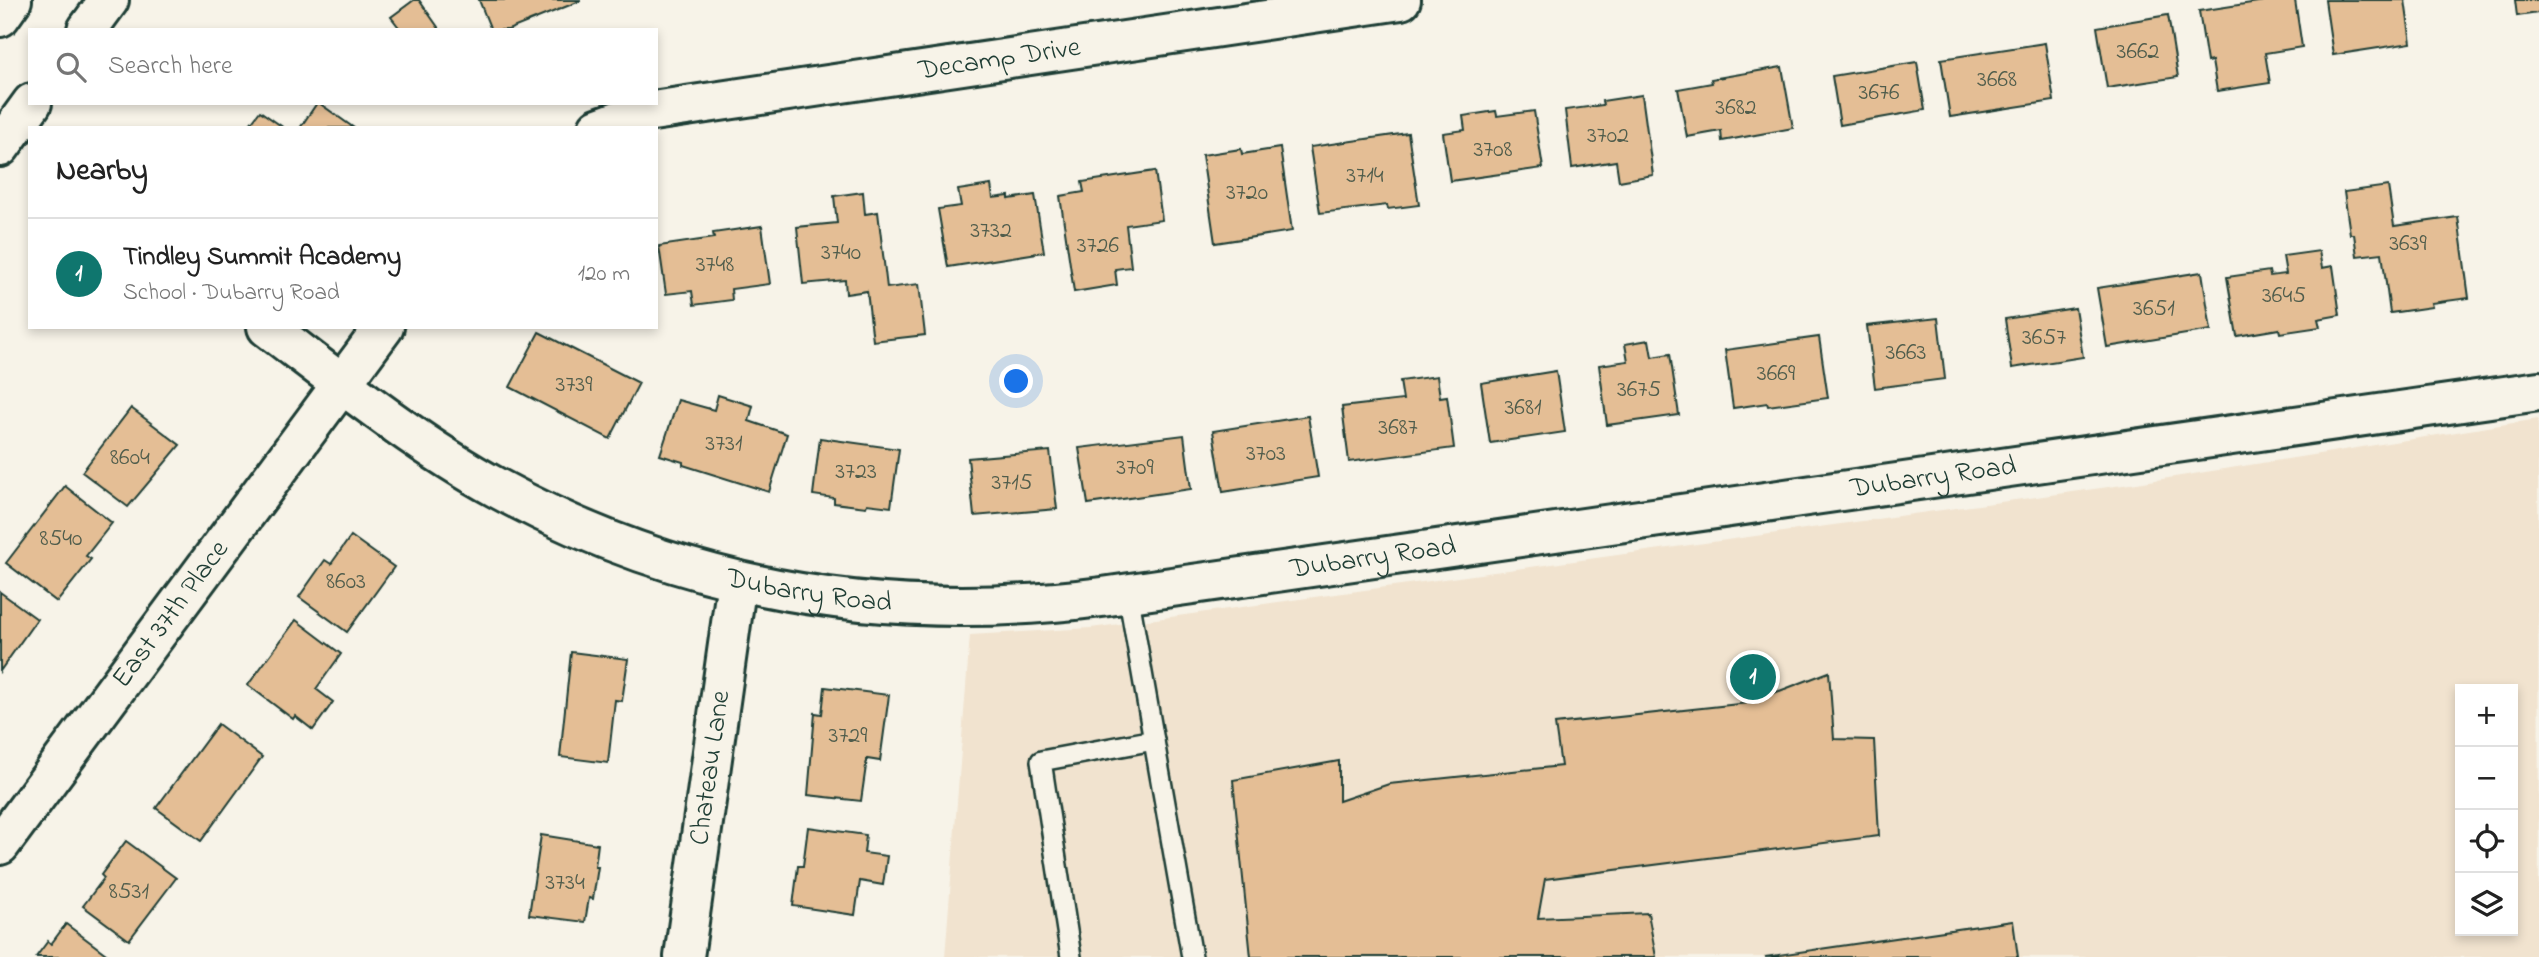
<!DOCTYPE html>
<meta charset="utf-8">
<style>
body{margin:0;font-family:"Indie Flower",sans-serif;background:#f2f2f2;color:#222}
.controls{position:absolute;right:21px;bottom:21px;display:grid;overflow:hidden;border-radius:0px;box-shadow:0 4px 10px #0003}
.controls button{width:63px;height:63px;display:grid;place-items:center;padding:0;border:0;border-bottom:2px solid #e0e0e0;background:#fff;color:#222;font:35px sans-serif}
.you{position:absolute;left:1017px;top:382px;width:24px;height:24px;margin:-18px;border:5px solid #fff;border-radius:50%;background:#1a73e8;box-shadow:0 0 0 10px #1a73e833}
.badge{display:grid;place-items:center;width:46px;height:46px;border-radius:50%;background:#0f766e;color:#fff;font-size:23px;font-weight:700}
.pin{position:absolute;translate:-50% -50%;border:4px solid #fff;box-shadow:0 2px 7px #0006}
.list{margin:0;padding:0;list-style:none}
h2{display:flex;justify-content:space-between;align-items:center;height:91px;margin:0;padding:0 28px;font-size:30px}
h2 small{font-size:23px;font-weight:400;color:#767676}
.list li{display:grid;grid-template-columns:46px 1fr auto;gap:21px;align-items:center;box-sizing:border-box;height:112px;padding:0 28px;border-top:2px solid #e0e0e0}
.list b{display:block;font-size:26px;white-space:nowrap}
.list p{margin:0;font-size:23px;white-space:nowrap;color:#767676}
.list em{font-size:23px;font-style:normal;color:#767676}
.icon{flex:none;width:38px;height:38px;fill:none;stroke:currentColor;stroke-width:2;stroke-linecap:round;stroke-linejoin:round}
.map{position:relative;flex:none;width:2539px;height:957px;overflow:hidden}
.search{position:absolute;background:#fff;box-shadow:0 4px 10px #0003;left:28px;top:28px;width:630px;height:77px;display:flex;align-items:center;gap:18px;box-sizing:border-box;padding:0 24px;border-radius:0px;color:#767676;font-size:26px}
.panel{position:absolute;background:#fff;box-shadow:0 4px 10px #0003;left:28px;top:126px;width:630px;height:203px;border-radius:0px}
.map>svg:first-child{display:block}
</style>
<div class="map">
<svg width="2539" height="957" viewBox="0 0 2539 957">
<rect width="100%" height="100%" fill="#f7f3e8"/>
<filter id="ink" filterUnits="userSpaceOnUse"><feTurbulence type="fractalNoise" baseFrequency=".0143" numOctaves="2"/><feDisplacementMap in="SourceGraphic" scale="14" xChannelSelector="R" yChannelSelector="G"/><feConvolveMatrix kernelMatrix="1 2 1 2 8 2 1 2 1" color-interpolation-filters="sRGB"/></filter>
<g filter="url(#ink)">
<!-- built -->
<path fill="#f1e3cf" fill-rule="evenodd" d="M2538,419l1,538h-1594l25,-322 121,-7 1046,-145zM2460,689h53v242h-53z"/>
<!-- building -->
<g fill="#e4be95" stroke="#1f3d34" stroke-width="2">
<path d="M414,0h5l21,30h-39l-10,-13z"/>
<path d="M479,0h101v1l-72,29h-17z"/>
<path d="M2271,0h24l7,47 -37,6 5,30 -53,8 -5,-30 -5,1 -8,-51z"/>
<path d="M2325,0h80l6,43 -78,12z"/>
<path d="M2515,0h24v13l-22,3z"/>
<path d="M2168,15l10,62 -71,11 -10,-61z"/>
<path d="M2045,43l9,58 -104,16 -9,-58z"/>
<path d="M1917,62l8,48 -85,15 -8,-49z"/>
<path d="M1782,67l11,61 -71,13 -1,-10 -34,6 -9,-48 34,-6 -1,-4z"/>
<path d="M1642,95l11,80 -34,6 -3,-20 -44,7 -7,-58 38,-5 -1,-4z"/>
<path d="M317,103h2l35,25h-54z"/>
<path d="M260,111l24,17h-37z"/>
<path d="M1496,111l1,5 37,-5 9,57 -93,13 -7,-48 22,-3 -2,-14z"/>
<path d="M1408,133l11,72 -31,4 -1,-4 -67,8 -10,-66z"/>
<path d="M1280,148l12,83 -77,12 -13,-88 39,-6 1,5z"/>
<path d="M1155,171l7,49 -36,5 5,42 -16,2 2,16 -43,7 -14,-96 24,-4 -2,-10z"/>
<path d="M991,185l2,13 16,-2v3l26,-4 9,57 -96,15 -10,-58 23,-3 -3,-16z"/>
<path d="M2388,186l6,40 64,-9 11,81 -38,5 1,4 -42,6 -8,-60 -25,3 -3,-22h-4l-6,-42z"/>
<path d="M863,192l2,22 13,-2 9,76 32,-4 6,51 -52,6 -6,-50 -21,3 -1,-14 -42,4 -6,-57 40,-4 -3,-27z"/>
<path d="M762,226l8,58 -39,5 1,11 -38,5 -2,-14 -26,3 -7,-48 55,-8 -1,-5z"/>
<path d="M2319,251l3,17 11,-2 7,49 -22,4 2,8 -40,6 -1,-4 -42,7 -10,-59 42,-6 1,5 16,-2 -3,-18z"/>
<path d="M2202,272l9,58 -104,17 -10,-59z"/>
<path d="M2075,308l8,49 -71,11 -7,-49z"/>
<path d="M1938,318l7,61 -70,9 -8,-62z"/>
<path d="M539,332l100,51 -29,56 -100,-52z"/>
<path d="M1819,337l9,61 -60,8 -1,-3 -34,5 -8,-58z"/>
<path d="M1649,340l3,17 18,-3 9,61 -72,10 -8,-60 29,-4 -3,-17z"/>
<path d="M1556,371l9,61 -75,11 -9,-60z"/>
<path d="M1437,376l3,21 7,-1 7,52 -105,14 -7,-55 61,-7 -3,-19z"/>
<path d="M718,395l35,11 -4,15 38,13 -18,58 -86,-27v-3l-23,-7 18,-55 36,10z"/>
<path d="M131,408l49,37 -52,62 -46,-35z"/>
<path d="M1308,416l10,61 -95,15 -10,-61z"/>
<path d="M1184,435l7,54 -103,15 -9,-56z"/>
<path d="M820,438l79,11 -8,58 -24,-3 -1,3 -32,-4v-5l-21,-3z"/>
<path d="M1050,451l7,58 -83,7 -6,-58z"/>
<path d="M65,486l47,37 -26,33 5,3 -34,43 -51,-39z"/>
<path d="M351,536l43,31 -47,65 -48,-35 26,-37 6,4z"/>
<path d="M0,592l37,27 -37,52z"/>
<path d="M296,620l45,34 -25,35 17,13 -20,28 -18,-14 -2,3 -45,-34z"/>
<path d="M571,652l57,7 -6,42 -7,-1 -7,63 -48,-6z"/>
<path d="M1829,672l5,67 40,1 5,96 -334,43 -7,39 110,-5 8,44h-405l-18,-177 106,-19v40l50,-17 172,-18 -6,-42 193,-21z"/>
<path d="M825,687l64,8 -9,66 -13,-2 -6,42 -53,-6 7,-82 7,1z"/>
<path d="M218,724l44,33 -61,84 -45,-33z"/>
<path d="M808,827l58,8 -2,18 23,3 -4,29 -23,-4 -5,34 -62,-9 5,-40h5z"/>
<path d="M541,835l57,9 -3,23h3l-5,32 -4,-1 -4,24 -56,-7z"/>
<path d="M126,841l50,37 -47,62 -46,-34 21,-28 -3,-3z"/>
<path d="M2013,921l5,36h-253z"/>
<path d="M66,924l40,30 -2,3h-68l12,-16 3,3z"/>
</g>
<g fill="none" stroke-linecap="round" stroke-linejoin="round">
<defs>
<g id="lane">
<path d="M1128,593l64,364"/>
<path d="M1071,957l-30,-196 113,-21"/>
</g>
<g id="street">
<path id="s1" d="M598,128l41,-15 762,-113"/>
<path id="s2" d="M267,327c74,56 148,116 230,161 189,103 392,136 605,109l1437,-206"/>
<path id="s3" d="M0,845l384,-518"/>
<path id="s4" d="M684,957l53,-376"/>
</g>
<g id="secondary">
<path d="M0,17l12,-17"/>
<path d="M87,30l22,-30"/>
<path d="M0,147l32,-44"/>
</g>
</defs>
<!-- lane casing -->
<use href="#lane" stroke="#1f3d34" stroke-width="24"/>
<!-- street casing -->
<use href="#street" stroke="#1f3d34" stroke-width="44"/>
<!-- secondary casing -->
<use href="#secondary" stroke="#1f3d34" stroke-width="44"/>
<!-- lane -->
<use href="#lane" stroke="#f7f3e8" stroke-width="19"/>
<!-- street -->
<use href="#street" stroke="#f7f3e8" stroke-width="38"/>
<!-- secondary -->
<use href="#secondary" stroke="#f7f3e8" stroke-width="38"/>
</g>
</g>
<g text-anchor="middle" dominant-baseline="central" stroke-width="5" stroke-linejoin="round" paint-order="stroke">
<!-- number labels -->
<g font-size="24" fill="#505d4c">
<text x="2138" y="52">3662</text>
<text x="1997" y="80">3668</text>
<text x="1879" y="93">3676</text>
<text x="1736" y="108">3682</text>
<text x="1608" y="136">3702</text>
<text x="1493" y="150">3708</text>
<text x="1365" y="176">3714</text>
<text x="1247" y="193">3720</text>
<text x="991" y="231">3732</text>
<text x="2408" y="244">3639</text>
<text x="1098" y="246">3726</text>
<text x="841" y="253">3740</text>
<text x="715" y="265">3748</text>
<text x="2284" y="296">3645</text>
<text x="2154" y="309">3651</text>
<text x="2044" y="338">3657</text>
<text x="1906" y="353">3663</text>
<text x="1776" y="374">3669</text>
<text x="574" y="385">3739</text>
<text x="1639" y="390">3675</text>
<text x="1523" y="408">3681</text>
<text x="1398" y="428">3687</text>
<text x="724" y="444">3731</text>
<text x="1266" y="454">3703</text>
<text x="130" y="458">8604</text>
<text x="1135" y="468">3709</text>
<text x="856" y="472">3723</text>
<text x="1012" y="483">3715</text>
<text x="61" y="539">8540</text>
<text x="346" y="582">8603</text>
<text x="848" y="736">3729</text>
<text x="565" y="883">3734</text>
<text x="129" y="892">8531</text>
</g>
<!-- street labels -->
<g font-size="28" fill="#1f3d34" stroke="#f7f3e8">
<text stroke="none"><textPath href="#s1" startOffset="408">Decamp Drive</textPath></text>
<text stroke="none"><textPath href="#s2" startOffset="1746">Dubarry Road</textPath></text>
<text stroke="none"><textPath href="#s2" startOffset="1180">Dubarry Road</textPath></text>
<text stroke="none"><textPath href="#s2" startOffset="612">Dubarry Road</textPath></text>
<text stroke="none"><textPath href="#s3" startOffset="287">East 37th Place</textPath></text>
<text stroke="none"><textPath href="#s4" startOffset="191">Chateau Lane</textPath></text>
</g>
</g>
</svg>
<div class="controls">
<button>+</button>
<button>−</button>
<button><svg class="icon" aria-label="locate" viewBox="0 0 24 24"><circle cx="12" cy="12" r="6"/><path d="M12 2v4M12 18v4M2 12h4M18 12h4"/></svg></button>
<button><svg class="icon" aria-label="layers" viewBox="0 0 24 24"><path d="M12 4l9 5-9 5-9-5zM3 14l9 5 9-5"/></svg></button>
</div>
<div class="you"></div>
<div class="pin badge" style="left:1753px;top:677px">1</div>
<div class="search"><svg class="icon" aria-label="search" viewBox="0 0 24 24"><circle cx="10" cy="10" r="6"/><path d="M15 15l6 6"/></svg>Search here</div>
<section class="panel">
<h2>Nearby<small></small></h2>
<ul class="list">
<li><span class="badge">1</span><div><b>Tindley Summit Academy</b><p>School · Dubarry Road</p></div><em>120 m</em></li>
</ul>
</section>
</div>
